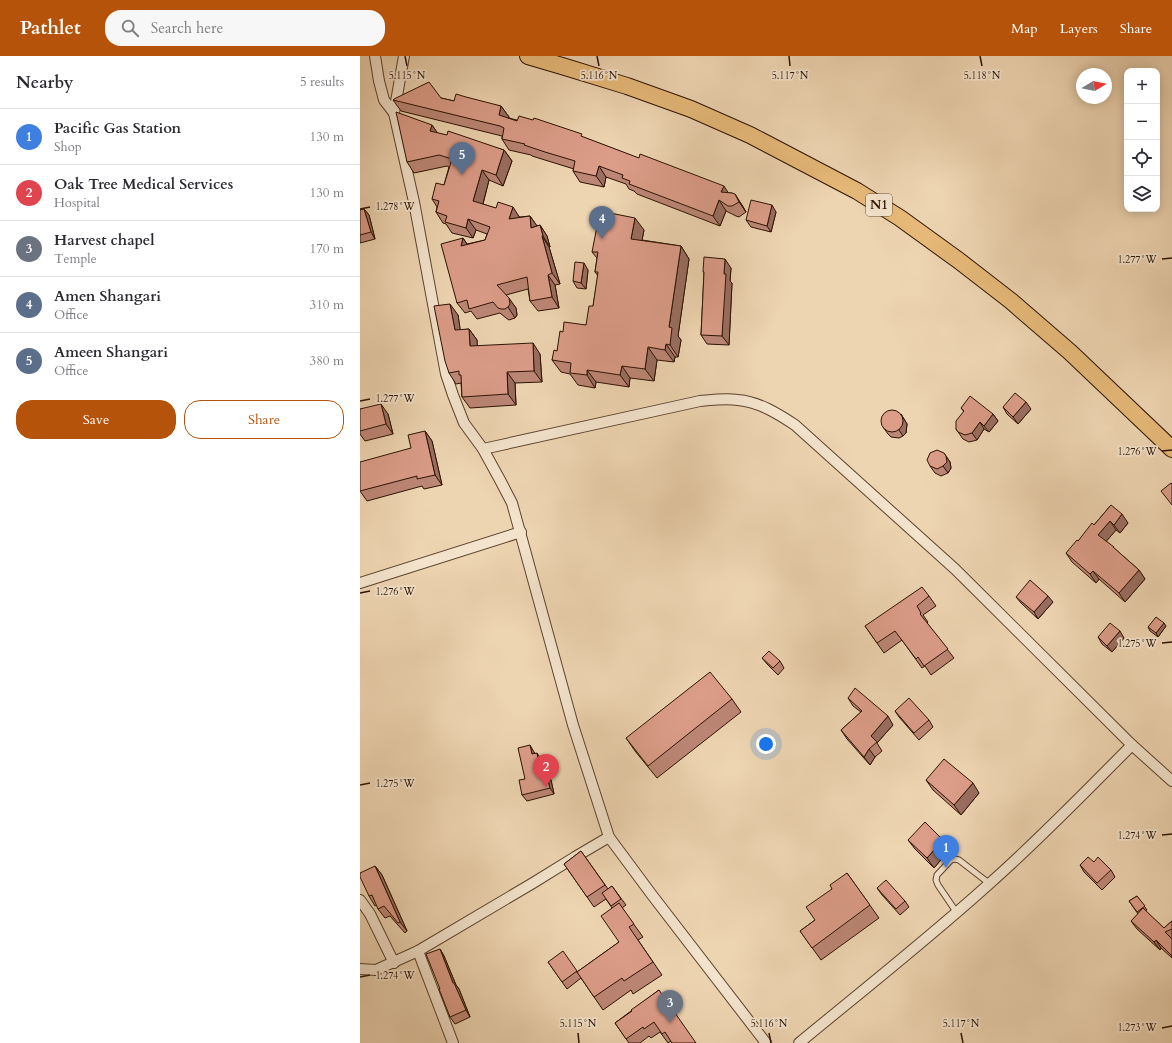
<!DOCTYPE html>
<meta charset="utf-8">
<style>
body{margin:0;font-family:Cardo,serif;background:#f7f7f7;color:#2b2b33}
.controls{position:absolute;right:12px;top:12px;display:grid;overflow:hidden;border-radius:8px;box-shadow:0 2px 10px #0003}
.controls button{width:36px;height:36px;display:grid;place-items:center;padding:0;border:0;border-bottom:1px solid #e1e1e2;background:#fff;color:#2b2b33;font:20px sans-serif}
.compass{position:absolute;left:716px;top:12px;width:36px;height:36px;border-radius:50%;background:#fff;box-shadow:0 2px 10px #0003;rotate:80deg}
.you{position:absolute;left:406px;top:688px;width:14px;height:14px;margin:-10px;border:3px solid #fff;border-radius:50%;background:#1a73e8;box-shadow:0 0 0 6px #1a73e833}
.badge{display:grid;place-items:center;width:26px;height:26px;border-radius:50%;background:#b45309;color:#fff;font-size:13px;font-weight:700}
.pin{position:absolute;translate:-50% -33px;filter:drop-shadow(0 1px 2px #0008)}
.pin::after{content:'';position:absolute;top:21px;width:14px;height:12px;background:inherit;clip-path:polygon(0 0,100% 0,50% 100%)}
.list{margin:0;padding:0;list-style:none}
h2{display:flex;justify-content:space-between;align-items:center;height:52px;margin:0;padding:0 16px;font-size:17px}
h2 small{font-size:13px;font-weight:400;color:#7c7c81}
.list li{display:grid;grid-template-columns:26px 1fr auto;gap:12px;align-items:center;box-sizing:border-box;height:56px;padding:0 16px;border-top:1px solid #e1e1e2}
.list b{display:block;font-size:15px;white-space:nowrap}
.list p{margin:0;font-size:13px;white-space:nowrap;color:#7c7c81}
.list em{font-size:13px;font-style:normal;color:#7c7c81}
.actions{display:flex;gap:8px;padding:12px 16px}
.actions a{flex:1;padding:9px 0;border:1px solid #b45309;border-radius:16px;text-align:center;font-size:14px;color:#b45309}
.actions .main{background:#b45309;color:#fff}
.icon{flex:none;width:22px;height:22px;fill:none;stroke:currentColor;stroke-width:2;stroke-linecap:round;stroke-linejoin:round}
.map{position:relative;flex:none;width:812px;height:987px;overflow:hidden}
header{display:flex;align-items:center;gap:24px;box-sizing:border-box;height:56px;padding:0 20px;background:#b45309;color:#fff}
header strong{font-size:19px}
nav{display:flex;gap:22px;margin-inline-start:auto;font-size:14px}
.search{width:280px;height:36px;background:#f7f7f7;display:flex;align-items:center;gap:10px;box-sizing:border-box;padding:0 14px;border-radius:16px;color:#7c7c81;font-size:15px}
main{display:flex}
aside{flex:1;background:#fff}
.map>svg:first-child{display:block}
</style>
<header>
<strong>Pathlet</strong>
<div class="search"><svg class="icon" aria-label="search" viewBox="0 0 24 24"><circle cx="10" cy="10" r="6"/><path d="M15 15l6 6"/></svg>Search here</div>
<nav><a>Map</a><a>Layers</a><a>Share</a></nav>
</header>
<main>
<aside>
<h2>Nearby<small>5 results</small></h2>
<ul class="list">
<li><span class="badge" style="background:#3f7fe0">1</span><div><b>Pacific Gas Station</b><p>Shop</p></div><em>130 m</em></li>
<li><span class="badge" style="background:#e0444e">2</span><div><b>Oak Tree Medical Services</b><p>Hospital</p></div><em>130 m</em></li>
<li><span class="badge" style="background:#6b7280">3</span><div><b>Harvest chapel</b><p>Temple</p></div><em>170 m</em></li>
<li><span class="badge" style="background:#5c6f8a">4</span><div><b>Amen Shangari</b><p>Office</p></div><em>310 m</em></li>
<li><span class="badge" style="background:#5c6f8a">5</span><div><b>Ameen Shangari</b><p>Office</p></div><em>380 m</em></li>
</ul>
<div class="actions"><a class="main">Save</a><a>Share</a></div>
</aside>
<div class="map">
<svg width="812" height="987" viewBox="0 0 812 987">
<rect width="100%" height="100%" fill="#eed5b2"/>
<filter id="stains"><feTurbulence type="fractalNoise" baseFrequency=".005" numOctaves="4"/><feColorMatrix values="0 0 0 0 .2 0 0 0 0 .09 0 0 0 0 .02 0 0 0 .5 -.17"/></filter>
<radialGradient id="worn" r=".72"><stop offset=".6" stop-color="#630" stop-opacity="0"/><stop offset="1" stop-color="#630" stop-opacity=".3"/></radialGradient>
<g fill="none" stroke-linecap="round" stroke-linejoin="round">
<defs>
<path id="service" d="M597,857l-19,-28 -2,-5 1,-5 14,-15 4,-1 4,1 31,24"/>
<g id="minor">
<path d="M15,0l4,25 5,19 10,13"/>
<path d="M44,0l-10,57 20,89 32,172 7,21 11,28 19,26 17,31 12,23 61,222 36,112 43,58 114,148"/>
<path d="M123,393l217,-48c12,-1 25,-3 38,-1 21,2 39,13 57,25l160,144 177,176"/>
<path d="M0,527l161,-51"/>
<path d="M0,844l10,14 24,49"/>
<path d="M58,895l35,92"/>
<path d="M0,913l16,1 42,-19 115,-68 42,-26 34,-20"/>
<path d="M439,987c63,-52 129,-104 190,-159 50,-44 96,-92 143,-139l40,36"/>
</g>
<path id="trunk" d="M168,0l34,10 65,20 64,23 59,26 107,56 43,27 58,42 53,41 59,51 102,97"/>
</defs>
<!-- service casing -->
<use href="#service" stroke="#5c432e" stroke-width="7"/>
<!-- minor casing -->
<use href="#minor" stroke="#5c432e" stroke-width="12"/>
<!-- trunk casing -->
<use href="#trunk" stroke="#2c1202" stroke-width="18"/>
<!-- service -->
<use href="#service" stroke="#f4e4cd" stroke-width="5"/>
<!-- minor -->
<use href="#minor" stroke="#f4e4cd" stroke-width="10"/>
<!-- trunk -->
<use href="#trunk" stroke="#e7ba79" stroke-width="16"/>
</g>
<!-- wall -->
<g fill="#bd8776" stroke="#2c1202">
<path d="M81,42l13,3 47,5 8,11v1l76,20 144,55h3l10,12 4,7 -7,5 -3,-1 -10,-5 -6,15 -83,-32 -3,-3 -5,-2 -3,-5 -20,-7 -2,10 -24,-5 -7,-11 1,-2 -42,-13 -1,-1 -22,-5 -7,-11v-3l-101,-25 -8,-11z"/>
<path d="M72,69l5,8 67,17 8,11 -9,25 -14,-6 -6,24 37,13 10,-1 7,10 3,-1 7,11 3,11h-1l11,37 -5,1 4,23 -21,3 -8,-10 -2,-12 -22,6 10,13 1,7 -2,3 -6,2 -3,-2 -6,-5 -23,6 -6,-8 -6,2 -8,-10 6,-65 4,6 18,-4 2,-6 -11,-4 -3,8 -21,-5 -6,-9 -3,-1 -7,-11 1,-5 -5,-8 12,-14 5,-18 -2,-1 -33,7 -7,-11z"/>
<path d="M4,153l5,6 6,24 -15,4v-33z"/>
<path d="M416,156l-5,20 -20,-5 -5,-7z"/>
<path d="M284,174l-2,10 39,6 8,13 -11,77 3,4 -3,17h-3l-1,5 -17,-2 -3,21 -24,-3 -1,9 -33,-5 -1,6 -17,-3 -8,-11 -9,-2 -9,-12 5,-9 6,-19 23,-7 7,-19 5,-30 -3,-4 2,-14 -5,-6z"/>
<path d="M371,212l-1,13 2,2 -3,62 -22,-1 -6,-9 3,-62 -1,-2z"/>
<path d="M228,214l-2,19 -9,-1 -4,-7z"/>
<path d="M98,259l2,15 9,-1 8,11v6l63,8 2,28 -27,1 1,22 -46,3 -8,-11 -1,-14 -5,1 -7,-11z"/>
<path d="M643,351l28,2 -13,15 -11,-10z"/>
<path d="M601,352l32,6 5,7 -9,11 -5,-3 -7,11 -8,2 -6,-3 -7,-10 8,-17z"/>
<path d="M0,353l28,5 5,20 -28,7 -5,-7z"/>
<path d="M541,358l6,10 -1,9 -3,3 -4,2 -8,-1 -3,-3 -5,-7z"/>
<path d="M65,375l7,10 10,44 -18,4 -2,-3 -55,15 -7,-10 51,-43z"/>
<path d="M584,397l6,9 1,6 -3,5 -7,3 -6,-3 -5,-7z"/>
<path d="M751,449l17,18 -8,10 -4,-3 -10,11 33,29 6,9 -20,23 -26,-23 -3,4 -24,-21 -6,-9 28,-28z"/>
<path d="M569,540l7,10 -13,9 5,7 -1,1 27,35 -23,17 -6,-9 -3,2 -20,-28 -18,13 -19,-27z"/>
<path d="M656,541l37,5 -15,17 -17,-16z"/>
<path d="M806,570l-8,11 -8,-6 -2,-4z"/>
<path d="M738,581l26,1 -12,14 -10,-8z"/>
<path d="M402,602l18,3 4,7 -6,7 -11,-11z"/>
<path d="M488,642l45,27 -16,18 5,8 -7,6 -5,8 -23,-26 -6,-9 20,-18 -8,-6z"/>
<path d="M372,643l9,13 -84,66 -22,-27 -9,-13z"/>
<path d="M535,655l34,9 4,7 -14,13 -20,-23z"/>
<path d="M174,696l1,2 7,6 2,14 7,6 3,14 -27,7 -5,-6 3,-16z"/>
<path d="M566,724l53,13 -18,22 -28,-25z"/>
<path d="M548,784h35l6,10 -15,18 -19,-19z"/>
<path d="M221,795l27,38 4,-3 14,19 -4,3 21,29 -5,3 24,35 -29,19 -2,-4 -28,20 -22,-32 -14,11 -19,-27 29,10 42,-30 -7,-34 -6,-9 -12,8 -30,-43z"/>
<path d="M734,806l17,8 4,7 -13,13 -18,-18 -4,-7z"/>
<path d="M15,810l7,9 25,56 -2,2 -15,-17 -5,2 -7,-9 -1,-4 -2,1 -6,-10z"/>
<path d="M487,817l32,45 -58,42 -21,-29 15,-11 17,-31z"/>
<path d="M517,832l28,13 4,6 -9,8 -18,-20z"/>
<path d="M777,840l10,14 -2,1 19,17 8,-7v37l-11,-10 -1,2 -23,-21 -6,-8 7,-7 -9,-13z"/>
<path d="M80,893l4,7 12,29 3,4 11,28 -15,7 -5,-7 -10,-28z"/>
<path d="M299,934l12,51 -3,2 -8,-11 -9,6 -2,-2 -9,7h-11l-14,-20z"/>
</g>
<!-- shaded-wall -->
<g fill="#9a6e60" stroke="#2c1202">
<path d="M141,50l8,11 -2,9 -8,-11z"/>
<path d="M72,69l7,10 -9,-4z"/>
<path d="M144,94l8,11 -9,25 -7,-11z"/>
<path d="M239,110l7,11 -2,10 -8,-11z"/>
<path d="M122,114l7,10 -8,31 -8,-10z"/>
<path d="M364,130l7,11 -10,-5z"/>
<path d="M375,138l7,11 4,7 -7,-10z"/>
<path d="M359,144l7,11 -6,15 -7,-10z"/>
<path d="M412,149l4,7 -5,20 -4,-6z"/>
<path d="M153,151l7,11 -11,1z"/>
<path d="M4,153l5,6 6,24 -4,-7z"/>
<path d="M170,160l7,10 -6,2z"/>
<path d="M275,162l9,12 -4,21 -9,-12z"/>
<path d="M108,163l8,11 -3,8 -7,-10z"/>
<path d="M180,169l7,11 3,11 -7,-11z"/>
<path d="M182,180l7,11 11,37 -8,-11z"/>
<path d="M103,182l7,11 -9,-3z"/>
<path d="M321,190l8,13 -11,77 3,4 -3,17 -8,-12 -1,-18z"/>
<path d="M365,203l6,9 -1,13 2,2 -3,62 -7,-9 2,-62z"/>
<path d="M224,207l4,7 -2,19 -5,-6z"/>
<path d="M188,219l7,10 4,23 -7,-11z"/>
<path d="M149,242l7,10 1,7 -2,3 -7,-11z"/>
<path d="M90,248l8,11 4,26 -7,-11z"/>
<path d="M109,273l8,11 1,17 -8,-11z"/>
<path d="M173,287l7,11 2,28 -8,-11z"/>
<path d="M306,288l9,13 -1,5 -9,-12z"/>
<path d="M288,291l9,13 -3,21 -9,-12z"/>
<path d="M262,310l8,12 -1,9 -9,-12z"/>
<path d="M227,314l9,12 -1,6 -8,-13z"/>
<path d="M147,316l8,11 1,22 -8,-11z"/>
<path d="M666,346l5,7 -13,15 -5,-7z"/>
<path d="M21,348l7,10 5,20 -7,-10z"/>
<path d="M541,358l6,10 -1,9 -3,3 -4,-6z"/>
<path d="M633,358l5,7 -9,11 -5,-6z"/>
<path d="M620,366l4,7 -7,11 -5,-7z"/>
<path d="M65,375l7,10 10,44 -7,-10z"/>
<path d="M586,400l4,6 1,6 -3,5 -5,-7z"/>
<path d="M762,458l6,9 -8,10 -6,-8z"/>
<path d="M750,465l6,9 -11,13 -7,-8z"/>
<path d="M779,514l6,9 -20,23 -6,-9z"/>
<path d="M733,515l6,8 -3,4 -6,-9z"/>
<path d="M688,540l5,6 -15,17 -4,-7z"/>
<path d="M804,567l2,3 -8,11 -2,-4z"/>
<path d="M760,575l4,7 -12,14 -5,-6z"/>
<path d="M528,660l5,9 -16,18 -6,-7z"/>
<path d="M170,689l4,7 2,9 -4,-7z"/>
<path d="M509,693l6,8 -5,8 -6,-8z"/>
<path d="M177,697l5,7 4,21 -5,-7z"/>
<path d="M186,717l5,7 3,14 -4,-6z"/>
<path d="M613,727l6,10 -18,22 -7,-10z"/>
<path d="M583,784l6,10 -15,18 -7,-10z"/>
<path d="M15,810l7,9 25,56 -7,-9z"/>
<path d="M796,884l5,8 -1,2 -6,-8z"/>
<path d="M80,893l4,7 12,29 3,4 11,28 -4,-7 -13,-27z"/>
</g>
<!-- building -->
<g fill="#dc9d89" stroke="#2c1202">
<path d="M69,26l12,16 13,3 2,-7 10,3 35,9 -2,9 18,6 2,-5 14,4 1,-2 48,16 -1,2 58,22 1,-4 84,32 -3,6 11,1 3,1 4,8 -7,4h-4l-9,-6 -6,16 -84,-32 1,-3 -8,-3 1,-3 -24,-9 -3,10 -23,-5 2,-10 -30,-9 -21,-7 1,-1 -23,-5 2,-11 -4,-2 -107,-26 1,-1z"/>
<path d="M36,56l36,13 -2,6 17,4 1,-4 56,19 -8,25 -14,-5 -9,31 23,7 2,-6 15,5 -4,12 21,-3 1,12 9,-3 3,11h-1l10,37 -4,2 4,22 -22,4 -3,-24 -30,8 12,13 1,6 -2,3 -3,2h-4l-3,-1 -5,-6 -24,7 -2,-9 -10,3 -16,-59 22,-6 -2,8 24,-6 5,-13 -22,-8 -2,9 -21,-6 2,-6 -11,-4 3,-11 -7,-2 4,-16 8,2 8,-26 -13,-4 -32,7z"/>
<path d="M391,144l21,5 -5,21 -21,-6z"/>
<path d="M4,153l7,23 -11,3v-25z"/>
<path d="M240,155l35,7 -4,21 50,7 -12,81 3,1 -2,17 -4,-1 -1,6 -17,-3 -3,22 -23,-3 -2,9 -33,-5v5l-17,-2 1,-10 -19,-3 2,-10 3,1 3,-20 3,1 1,-10 22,3 3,-19h4l5,-34h-3l3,-20h-6z"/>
<path d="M344,201l21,2 -1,15h2l-4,62 -21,-1 3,-63 -1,-1z"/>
<path d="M215,206l9,1 -3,20 -8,-2z"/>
<path d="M90,248l5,26 14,-1 1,17 63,-3 1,28 -27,1 1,22 -46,3 -1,-22h-2v-4l-10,2 -4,-12 -11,-55z"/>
<path d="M655,337l11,9 -13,15 -10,-10z"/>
<path d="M610,340l23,18 -9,12 -4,-4 -8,11 -7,2 -7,-3 -2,-3v-8l8,-10 -3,-3z"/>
<path d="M21,348l5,20 -26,7v-22z"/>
<circle cx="532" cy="365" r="11"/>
<path d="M65,375l10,44 -18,4v-3l-57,15v-29l51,-14 -3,-13z"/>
<path d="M577,394l7,3 2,3 1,6 -4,4 -6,3 -7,-3 -3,-6 3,-7z"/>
<path d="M811,427l1,1v21l-11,-14z"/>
<path d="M751,449l11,9 -8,11 -4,-4 -12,14 16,12h-1l26,23 -20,23 -26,-22 -3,3 -24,-21 11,-13 1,1 14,-18 2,2z"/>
<path d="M670,524l18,16 -14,16 -18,-15z"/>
<path d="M562,531l7,9 -12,10 4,7 -1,1 28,35 -24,17 -6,-9 -2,2 -21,-28 -18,12 -12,-17z"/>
<path d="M796,561l8,6 -8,10 -8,-6z"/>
<path d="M750,567l10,8 -13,15 -9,-9z"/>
<path d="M409,595l11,10 -7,7 -11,-10z"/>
<path d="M350,616l22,27 -84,67 -22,-28z"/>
<path d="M495,632l33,28 -17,20 6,6 -8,7 -5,8 -23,-27 21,-19 -14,-13z"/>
<path d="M549,642l20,22 -15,13 -19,-22z"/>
<path d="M170,689l2,9 5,-1 4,21 5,-1 4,15 -28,7 -3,-15 6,-1 -7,-31z"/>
<path d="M584,703l29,24 -19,22 -28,-25z"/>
<path d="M565,766l18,18 -16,18 -19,-18z"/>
<path d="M221,795l24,34 -18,12 -23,-33z"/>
<path d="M728,801l6,5 4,-5 13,13 -14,13 -17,-18z"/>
<path d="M15,810l25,56 -2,1 -14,-17 -6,3 -6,-14 -3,1 -9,-19v-4z"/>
<path d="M487,817l23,32 -58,43 -12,-17 15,-11 -9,-13 26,-18 -2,-4z"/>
<path d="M526,824l19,21 -9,8 -19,-21z"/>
<path d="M252,830l9,13 -10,7 -9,-13z"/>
<path d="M777,840l8,10 -8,6 -8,-11z"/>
<path d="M259,847l15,21 -5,3 24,35 -29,19 -2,-3 -28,19 -17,-25 42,-30 -18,-26z"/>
<path d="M783,852l21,20 8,-7v8l-7,3 7,7v17l-16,-16 -2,2 -23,-21z"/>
<path d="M80,893l13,34h1l12,27 -16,7 -11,-28h1l-14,-35z"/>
<path d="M203,895l14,20 -15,11 -14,-20z"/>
<path d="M299,934l37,53h-24l-7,-11 -3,2 -8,-12 -10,7 -1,-2 -17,12 -11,-16 17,-12 -1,-1z"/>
</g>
<!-- ticks -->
<path fill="none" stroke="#2c1202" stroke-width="1.5" d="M45,0l2,10M237,0l2,10M429,0l1,10M620,0l2,10M0,153l10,-2M802,203l10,-1M0,345l10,-2M802,395l10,-1M0,537l10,-2M802,587l10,-1M0,729l10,-2M802,779l10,-1M0,921l10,-2M802,972l10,-2M218,977l1,10M409,977l2,10M601,977l2,10"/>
<g text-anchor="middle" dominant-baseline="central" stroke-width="3.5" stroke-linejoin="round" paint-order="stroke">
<!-- shield labels -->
<rect fill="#f4e4cd" stroke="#68513f" stroke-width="1" x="506" y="138" width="26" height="22" rx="3"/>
<g font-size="13" font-weight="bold" fill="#2c1202">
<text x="519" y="149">N1</text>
</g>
</g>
<g font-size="10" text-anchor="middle" fill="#2c1202" stroke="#f4e4cd" stroke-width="3.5" stroke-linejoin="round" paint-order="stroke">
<text x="47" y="23">5.115°N</text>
<text x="239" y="23">5.116°N</text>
<text x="430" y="23">5.117°N</text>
<text x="622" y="23">5.118°N</text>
<text x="35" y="154">1.278°W</text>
<text x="777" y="207">1.277°W</text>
<text x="35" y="346">1.277°W</text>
<text x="777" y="399">1.276°W</text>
<text x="35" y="539">1.276°W</text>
<text x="777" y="591">1.275°W</text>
<text x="35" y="731">1.275°W</text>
<text x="777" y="783">1.274°W</text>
<text x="35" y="923">1.274°W</text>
<text x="218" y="971">5.115°N</text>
<text x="409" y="971">5.116°N</text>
<text x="601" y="971">5.117°N</text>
<text x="777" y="975">1.273°W</text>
</g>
<rect width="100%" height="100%" filter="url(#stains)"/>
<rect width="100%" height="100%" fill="url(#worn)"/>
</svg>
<div class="controls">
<button>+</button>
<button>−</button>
<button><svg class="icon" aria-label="locate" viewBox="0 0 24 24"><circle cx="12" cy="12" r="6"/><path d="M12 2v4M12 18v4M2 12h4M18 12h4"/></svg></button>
<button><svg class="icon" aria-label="layers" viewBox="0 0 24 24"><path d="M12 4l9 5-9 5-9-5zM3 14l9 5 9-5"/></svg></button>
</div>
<svg class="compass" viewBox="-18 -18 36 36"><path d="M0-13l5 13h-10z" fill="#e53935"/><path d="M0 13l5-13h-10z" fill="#7c7c81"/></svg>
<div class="you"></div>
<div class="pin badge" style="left:586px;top:812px;background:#3f7fe0">1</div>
<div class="pin badge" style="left:186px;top:731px;background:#e0444e">2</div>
<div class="pin badge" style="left:310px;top:967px;background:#6b7280">3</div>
<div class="pin badge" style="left:242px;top:183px;background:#5c6f8a">4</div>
<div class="pin badge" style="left:102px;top:119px;background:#5c6f8a">5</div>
</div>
</main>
